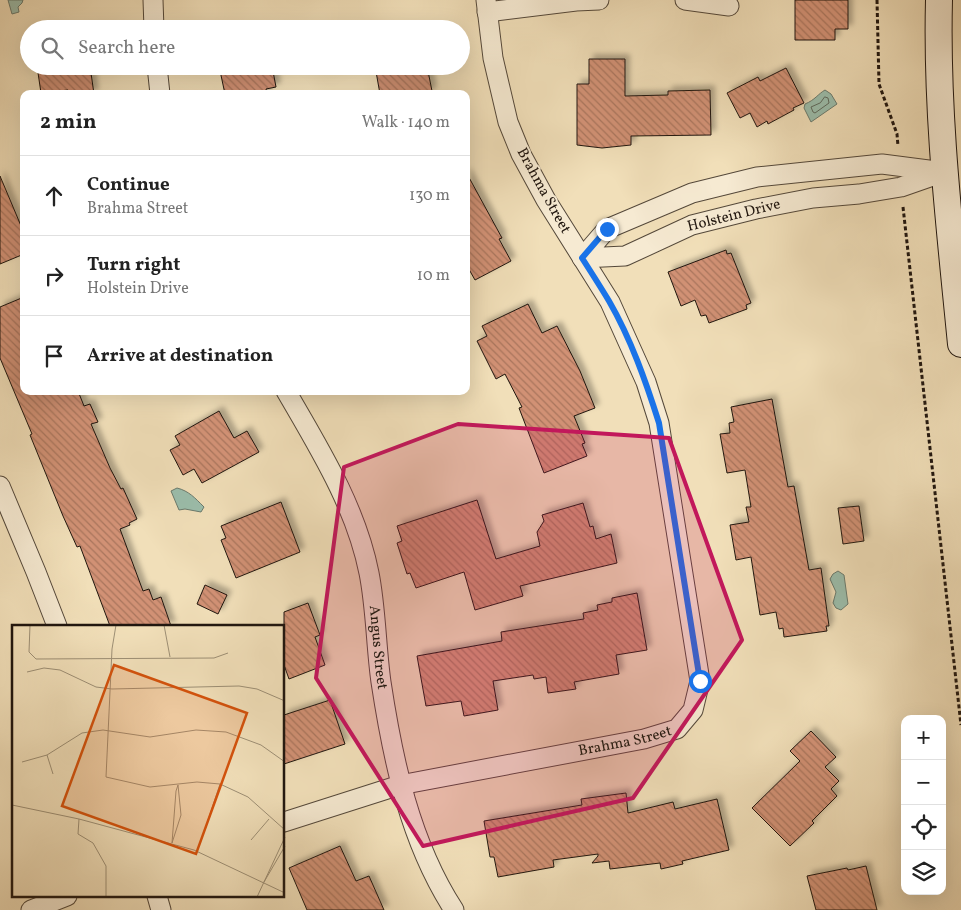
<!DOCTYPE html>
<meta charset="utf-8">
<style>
body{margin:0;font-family:Vollkorn,serif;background:#f2f2f2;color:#222}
.controls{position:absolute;right:15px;bottom:15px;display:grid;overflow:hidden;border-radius:10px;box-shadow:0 5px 20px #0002}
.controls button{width:45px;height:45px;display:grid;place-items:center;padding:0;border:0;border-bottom:1px solid #e0e0e0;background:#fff;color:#222;font:25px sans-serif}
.stop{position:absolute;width:15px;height:15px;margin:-11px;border:4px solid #1a73e8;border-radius:50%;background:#fff}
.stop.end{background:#1a73e8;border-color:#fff;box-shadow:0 1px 5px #0008}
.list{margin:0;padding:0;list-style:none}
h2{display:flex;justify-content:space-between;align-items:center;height:65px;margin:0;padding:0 20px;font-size:21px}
h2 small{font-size:16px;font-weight:400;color:#767676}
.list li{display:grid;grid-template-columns:32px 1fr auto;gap:15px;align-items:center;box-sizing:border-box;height:80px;padding:0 20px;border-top:1px solid #e0e0e0}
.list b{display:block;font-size:19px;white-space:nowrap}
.list p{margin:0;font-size:16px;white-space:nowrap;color:#767676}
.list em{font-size:16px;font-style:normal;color:#767676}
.icon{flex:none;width:28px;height:28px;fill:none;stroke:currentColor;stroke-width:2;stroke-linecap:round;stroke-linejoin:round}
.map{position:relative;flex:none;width:961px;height:910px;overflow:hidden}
.search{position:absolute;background:#fff;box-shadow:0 5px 20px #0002;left:20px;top:20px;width:450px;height:55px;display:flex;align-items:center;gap:12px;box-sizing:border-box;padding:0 18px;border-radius:28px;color:#767676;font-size:19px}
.panel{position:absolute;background:#fff;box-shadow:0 5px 20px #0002;left:20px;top:90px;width:450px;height:305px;border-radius:10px}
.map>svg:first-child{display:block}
</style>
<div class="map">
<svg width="961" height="910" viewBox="0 0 961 910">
<defs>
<pattern id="building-back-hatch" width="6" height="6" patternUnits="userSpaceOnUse" patternTransform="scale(1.25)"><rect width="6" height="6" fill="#d19174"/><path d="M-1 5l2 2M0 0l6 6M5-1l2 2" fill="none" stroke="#a9755e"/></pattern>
<filter id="shadow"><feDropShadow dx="4.5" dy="-4.5" stdDeviation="2.5" flood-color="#0004"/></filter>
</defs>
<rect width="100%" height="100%" fill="#f1dfb9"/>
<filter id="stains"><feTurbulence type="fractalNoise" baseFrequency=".004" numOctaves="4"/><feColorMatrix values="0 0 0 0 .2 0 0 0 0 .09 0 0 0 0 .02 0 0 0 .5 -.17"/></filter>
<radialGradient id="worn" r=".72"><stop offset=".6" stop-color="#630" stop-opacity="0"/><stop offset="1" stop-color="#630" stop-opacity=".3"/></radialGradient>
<!-- water -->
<g fill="#9bbdab" stroke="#6a7a6d">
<path d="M8,0h15l-1,3 -4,4 1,5 -7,2z"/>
<path d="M825,90l6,4 6,10 -26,18 -7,-14 1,-4c10,-4 13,-10 20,-14z"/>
<path d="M177,488c12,3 18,10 27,19l-3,5 -16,-3 -6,1 -8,-19z"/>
<path d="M838,571l6,4 4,29 -7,6 -5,-2 -3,-5 3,-11 -6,-13 3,-5z"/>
</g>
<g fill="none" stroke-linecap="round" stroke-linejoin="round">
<!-- shore -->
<path stroke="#5e6a5d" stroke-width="1" d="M825,97l3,1 1,5 -14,10 -2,-1 -2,-5 9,-4z"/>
</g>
<!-- building -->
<g fill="url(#building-back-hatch)" stroke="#20160f" filter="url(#shadow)">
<path d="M795,0h53v29h-13v11h-40z"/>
<path d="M589,59h36v37l43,-1v-4l42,-1 1,45 -80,1v9l-29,3 -25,-3v-61h12z"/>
<path d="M37,66h53l4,28h-26v-4l-27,3z"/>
<path d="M219,66h53l4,21 -10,2 1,5h-42z"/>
<path d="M375,66h52l5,25h-3l1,3h-50z"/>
<path d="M786,68l18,35 -11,5 1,2 -26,14 -1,-3 -10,6 -7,-14 -10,5 -13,-25 31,-16 2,4z"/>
<path d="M466,172l36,66 -3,1 12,22 -36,19 -9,-16z"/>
<path d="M0,176l24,57v21l-24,10z"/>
<path d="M726,250l1,4 4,-1 20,50 -5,2 1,4 -38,14 -3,-8 -5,1 -6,-16 -14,6 -13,-34z"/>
<path d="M24,297v94h54l6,15 6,-2 8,18 -7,2 19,44 11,21 2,-1 14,31 -8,4 1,2 -10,4 23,62 6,-2 4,11 8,-3 10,29h-61l-30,-80 -3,1 -14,-31 -33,-81 2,-1 -32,-76v-51z"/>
<path d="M528,304l14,29 15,-7 23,45 15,37 -21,8 11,27 -3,1 5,12 -43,17 -25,-65 3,-1 -17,-33 -9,5 -19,-38 10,-5 -5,-10z"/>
<path d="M772,399l16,88 6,-1 15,84 12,-2 8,58h-3l1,5 -43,6 -1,-9 -4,1 -3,-17 -16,3 -9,-58 -15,3 -6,-35 19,-3 -3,-15h5l-6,-37 -18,3 -7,-39 10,-1 -1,-10 5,-1 -3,-15z"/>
<path d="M219,411l15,27 13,-7 12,21 -57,31 -8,-14 -11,6 -13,-25 10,-5 -5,-9z"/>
<path d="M477,500l19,59 44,-13 -3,-14 7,-11 -2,-6 41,-12 7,24 3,-1 3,13 15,-5 6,29 -97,23 3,10 -48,14 -11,-38 -48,16 -6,-15 -3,1 -10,-31 5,-2 -5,-15z"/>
<path d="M281,502l19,50 -64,26 -15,-38 5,-2 -5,-12z"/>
<path d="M859,506l5,35 -21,3 -5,-36z"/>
<path d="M205,585l22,10 -9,19 -21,-10z"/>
<path d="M637,593l10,57 -31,5 3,19 -45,8 2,7 -28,4 -2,-16 -12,2 -1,-4 -40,6 5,29 -34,6 -3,-15 -35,5 -9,-50 85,-15 -1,-9 83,-13 -1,-6 15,-3 -1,-5 15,-3v-4z"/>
<path d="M308,603l12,32 -5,2 10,28 -36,14 -5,-14v-53z"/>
<path d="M330,700l15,44 -61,20v-49z"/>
<path d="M811,731l25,26 -11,10 14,14 -8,8 6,7 -25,25 2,2 -24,23 -38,-38 48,-47 -10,-10z"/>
<path d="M626,793l2,20 45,-11 2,7 42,-10 12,51 -47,11 1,3 -22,5 -1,-6 -50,6 -1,-8 -17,2 6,-7v-2l-45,6 1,7 -56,10 -4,-20h-4l-6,-36 98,-16 -1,-6z"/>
<path d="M340,846l16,35 13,-5 15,34h-77l-18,-42z"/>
<path d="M866,866l11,44h-61l-9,-34 40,-8 1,2z"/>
</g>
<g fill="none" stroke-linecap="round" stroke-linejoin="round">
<defs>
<g id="street">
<path d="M153,0l1,29"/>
<path d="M685,0l44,6"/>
<path d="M487,12l89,-11 23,-1"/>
<path d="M157,66l3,28"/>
<path d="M882,164l62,8 -43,15 -42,7 -46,4 -57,11 -64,16 -67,31 -43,2 25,-29 85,-36 65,-16z"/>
<path id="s1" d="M286,391c33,57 70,116 83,182 7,35 7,73 12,109 12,79 29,160 73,228"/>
<path d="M0,486l36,86 21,54"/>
<path id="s2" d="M284,822l116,-37 244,-46 33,-10 16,-19 7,-29 -41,-258 -13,-41 -36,-80 -64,-102 -25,-46 -13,-32 -15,-64 -7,-58"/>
<path d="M157,896l4,14"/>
<path d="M31,910l36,-14"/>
</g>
<path id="secondary" d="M939,0c-3,115 11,230 22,344"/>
</defs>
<!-- street casing -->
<use href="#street" stroke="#54483a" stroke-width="21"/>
<!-- secondary casing -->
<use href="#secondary" stroke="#20160f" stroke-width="28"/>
<!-- path -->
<g stroke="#20160f" stroke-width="3" stroke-dasharray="4 2.5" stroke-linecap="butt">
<path d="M877,0l2,84 18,50 1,12"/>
<path d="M903,207l58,518"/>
</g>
<!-- street -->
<use href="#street" stroke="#f6ead2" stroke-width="19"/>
<!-- secondary -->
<use href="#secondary" stroke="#f6ead2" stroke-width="26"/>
</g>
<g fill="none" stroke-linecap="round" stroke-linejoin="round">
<!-- route -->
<path stroke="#1a73e8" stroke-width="6" d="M607,229l-25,29c9,14 18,28 27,43 22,38 37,81 50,122l41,258"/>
</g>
<!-- marked area -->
<path fill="#c2185b" fill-opacity="0.2" stroke="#c2185b" stroke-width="4" stroke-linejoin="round" d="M458,424l211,14 73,202 -109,158 -210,48 -107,-168 28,-211z"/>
<g text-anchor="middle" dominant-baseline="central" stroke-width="4" stroke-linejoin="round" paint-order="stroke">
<!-- street labels -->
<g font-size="15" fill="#20160f" stroke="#f6ead2">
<text transform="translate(543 191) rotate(61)">Brahma Street</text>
<text transform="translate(734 216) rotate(-14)">Holstein Drive</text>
<text stroke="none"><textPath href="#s1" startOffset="276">Angus Street</textPath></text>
<text stroke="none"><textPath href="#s2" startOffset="351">Brahma Street</textPath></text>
</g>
</g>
<!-- overview -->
<g transform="translate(12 625)">
<rect width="272" height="272" fill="#f1dfb9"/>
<path fill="none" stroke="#9d8f75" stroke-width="1" d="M18,0l-1,27 7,7 178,-1 14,-5M104,0l-4,24 -6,128 44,10 47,-5 23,2 28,13 37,33M152,0l6,32M15,47l17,-4 16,2 36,17 16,2 127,-3 18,3 28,12M35,130l6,19M10,137l25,-7 35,-22 21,-3 47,7 46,-7 30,2 35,13 24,17M166,160l3,30 -9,28 4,-52zM0,180l67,14 115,31 91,43M67,194l-1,15 15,9 13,23v31M196,195l12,-36M273,212l-21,45 21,-36M239,215l18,-21M245,272l7,-15"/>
<path fill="#d4520c" fill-opacity="0.15" stroke="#d4520c" stroke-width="2.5" d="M102,40l133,48 -51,141 -134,-48z"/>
<rect width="272" height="272" fill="none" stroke="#20160f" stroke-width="2.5"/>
</g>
<rect width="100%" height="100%" filter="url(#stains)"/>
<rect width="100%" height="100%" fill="url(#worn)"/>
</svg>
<div class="controls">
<button>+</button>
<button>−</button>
<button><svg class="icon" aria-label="locate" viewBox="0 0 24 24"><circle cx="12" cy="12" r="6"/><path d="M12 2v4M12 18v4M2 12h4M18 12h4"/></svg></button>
<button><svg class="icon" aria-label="layers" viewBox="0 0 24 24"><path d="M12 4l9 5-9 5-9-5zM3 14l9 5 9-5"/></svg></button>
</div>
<div class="stop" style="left:700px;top:681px"></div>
<div class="stop end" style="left:607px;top:229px"></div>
<div class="search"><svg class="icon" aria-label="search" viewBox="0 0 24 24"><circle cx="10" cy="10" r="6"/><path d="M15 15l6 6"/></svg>Search here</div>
<section class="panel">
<h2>2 min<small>Walk · 140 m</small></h2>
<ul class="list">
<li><svg class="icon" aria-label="ahead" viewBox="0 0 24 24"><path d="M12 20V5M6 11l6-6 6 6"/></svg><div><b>Continue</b><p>Brahma Street</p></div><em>130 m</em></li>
<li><svg class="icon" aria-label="right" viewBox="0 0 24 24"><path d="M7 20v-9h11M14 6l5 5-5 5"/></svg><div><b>Turn right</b><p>Holstein Drive</p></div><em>10 m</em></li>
<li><svg class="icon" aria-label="arrive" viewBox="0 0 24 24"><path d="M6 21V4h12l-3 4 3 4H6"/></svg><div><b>Arrive at destination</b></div></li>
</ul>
</section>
</div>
